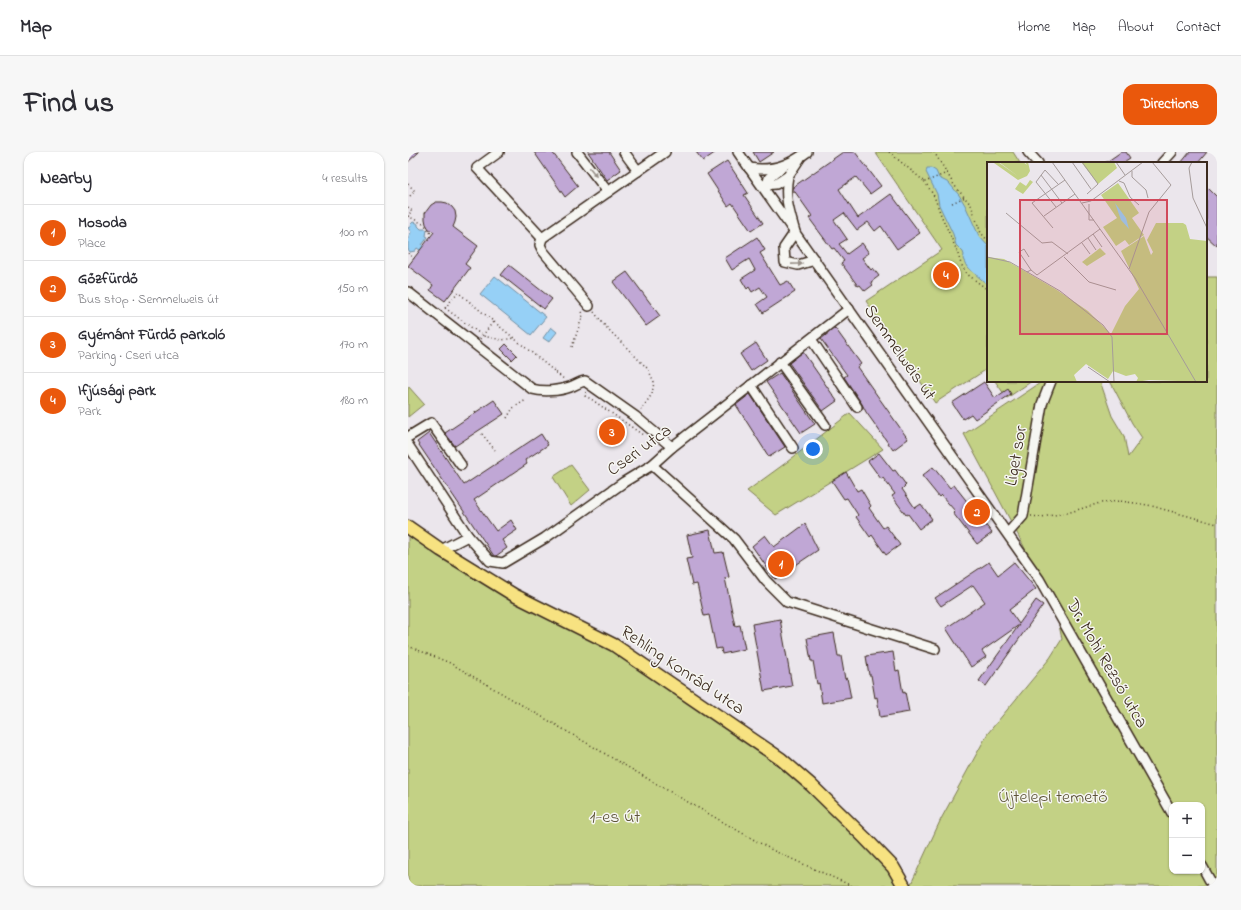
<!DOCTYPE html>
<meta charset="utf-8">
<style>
body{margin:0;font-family:"Indie Flower",sans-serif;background:#f7f7f7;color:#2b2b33}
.controls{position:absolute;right:12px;bottom:12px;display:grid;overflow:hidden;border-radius:8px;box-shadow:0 1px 3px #0004}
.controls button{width:36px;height:36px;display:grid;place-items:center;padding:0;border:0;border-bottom:1px solid #e1e1e2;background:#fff;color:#2b2b33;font:20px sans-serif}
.you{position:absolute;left:405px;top:297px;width:14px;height:14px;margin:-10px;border:3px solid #fff;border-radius:50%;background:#1a73e8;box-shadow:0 0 0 6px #1a73e833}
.badge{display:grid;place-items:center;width:26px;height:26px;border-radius:50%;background:#ea580c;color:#fff;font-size:13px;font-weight:700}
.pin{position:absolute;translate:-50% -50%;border:2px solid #fff;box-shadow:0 1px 4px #0006}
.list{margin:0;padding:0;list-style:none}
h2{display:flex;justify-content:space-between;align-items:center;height:52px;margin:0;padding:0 16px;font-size:17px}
h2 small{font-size:13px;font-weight:400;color:#7c7c81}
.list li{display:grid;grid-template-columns:26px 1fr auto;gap:12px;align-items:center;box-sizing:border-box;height:56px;padding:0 16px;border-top:1px solid #e1e1e2}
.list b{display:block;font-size:15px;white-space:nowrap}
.list p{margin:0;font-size:13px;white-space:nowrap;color:#7c7c81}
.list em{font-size:13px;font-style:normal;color:#7c7c81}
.map{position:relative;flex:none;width:809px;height:734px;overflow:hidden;border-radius:12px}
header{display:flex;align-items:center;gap:24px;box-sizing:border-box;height:56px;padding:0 20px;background:#fff;border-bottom:1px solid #e1e1e2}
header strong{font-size:19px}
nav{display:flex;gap:22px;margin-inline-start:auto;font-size:14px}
.intro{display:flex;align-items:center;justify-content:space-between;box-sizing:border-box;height:96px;padding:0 24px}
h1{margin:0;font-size:28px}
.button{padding:10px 18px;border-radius:12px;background:#ea580c;color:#fff;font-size:14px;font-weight:700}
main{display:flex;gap:24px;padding:0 24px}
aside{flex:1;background:#fff;border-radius:12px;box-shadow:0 1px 3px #0004}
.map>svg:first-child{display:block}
</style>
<header>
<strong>Map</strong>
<nav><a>Home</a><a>Map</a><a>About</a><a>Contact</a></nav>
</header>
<div class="intro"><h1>Find us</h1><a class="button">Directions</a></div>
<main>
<aside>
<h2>Nearby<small>4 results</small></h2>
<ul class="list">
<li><span class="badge">1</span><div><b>Mosoda</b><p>Place</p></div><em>100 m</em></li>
<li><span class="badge">2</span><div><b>Gőzfürdő</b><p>Bus stop · Semmelweis út</p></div><em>150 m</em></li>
<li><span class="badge">3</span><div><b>Gyémánt Fürdő parkoló</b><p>Parking · Cseri utca</p></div><em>170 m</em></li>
<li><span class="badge">4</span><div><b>Ifjúsági park</b><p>Park</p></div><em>180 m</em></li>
</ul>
</aside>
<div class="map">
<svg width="809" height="734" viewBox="0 0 809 734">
<rect width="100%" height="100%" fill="#ebe6ec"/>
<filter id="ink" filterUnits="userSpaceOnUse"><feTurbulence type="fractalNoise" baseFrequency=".025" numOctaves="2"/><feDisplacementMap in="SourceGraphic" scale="8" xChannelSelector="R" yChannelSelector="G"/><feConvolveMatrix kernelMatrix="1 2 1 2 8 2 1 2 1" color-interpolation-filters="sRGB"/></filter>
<g filter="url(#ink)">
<!-- green -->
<g fill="#c3d185" stroke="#7f7e52" fill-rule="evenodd">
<path d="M467,0h138l7,11h-32v207l-1,-1 -52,34 -69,-102 76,-51z"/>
<path d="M798,125h11v609h-307l31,-67 47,-86 62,-75 12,-19 -7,-32 -39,-76 -52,-97 79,-53h57l12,35 12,20 4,21 14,-19 -10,-15 -22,-42h96zM764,653h30v66h-30z"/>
<path d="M587,229h37l-25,17z"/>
<path d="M0,234l16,18 -16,13z"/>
<path d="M442,261l33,36 -107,66 -29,-24 40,-29z"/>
<path d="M163,313l19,25 -19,16 -18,-29z"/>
<path d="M0,375l165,97 208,135 123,127h-496z"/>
</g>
<!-- water -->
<g fill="#96d0f6" stroke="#728ea0">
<path d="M519,16h4l5,3 3,7 10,5 10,12 6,10 14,31 9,10v39l-21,-18 -4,-8 1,-4 -1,-3 -7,-7 -3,-11 -14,-29 -2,-11 -11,-22z"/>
<path d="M5,70l5,2v2l3,3h5l1,1 -1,6 2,1 -6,8 2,1 -4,4 -3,-2 -2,3 -5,1 -2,-3c0,-6 0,-11 3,-17l-3,-4 1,-1h2l-1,-2z"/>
<path d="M87,124l51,41 -15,18 -51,-41z"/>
<path d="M143,175l6,5 -8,10 -6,-4z"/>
</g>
<!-- building -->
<g fill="#c0a7d5" stroke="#3b2a1e">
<path d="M0,0h11l-11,10z"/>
<path d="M126,0h18l26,34 -13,11z"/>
<path d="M180,0h21l12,18 -14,10z"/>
<path d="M288,0h20l-13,9z"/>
<path d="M345,0h21l-15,10z"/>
<path d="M435,0h12l26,34 -11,8 -14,-17 -17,12 19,29 33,-24 29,39 -23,16 -16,-23 -6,5 -7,-9 -11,8 -13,-17 -10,7 13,19 -8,5 8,10 15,-11 7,10 -7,5 9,12 2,-2 6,8 -8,6 2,3 -8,6 -5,-6 -2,1 -17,-23 3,-2 -10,-13 -2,1 -23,-31 3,-2 -19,-27v-2z"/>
<path d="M713,0h5l4,6 -8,5h-17z"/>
<path d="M782,0h17l-9,11h-17z"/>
<path d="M319,9l21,32 -4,2 19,28 -12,8 -19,-28 -4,3 -21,-32z"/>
<path d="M798,34l11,11v49l-11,-10z"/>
<path d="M28,50h6l5,1 5,4 3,4 1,6 -1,5 -2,5 25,19 -13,18 5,4 -25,33 -15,-11 3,-5 -25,-19 26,-34 -5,-3 -3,-5 -1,-5v-6l6,-8z"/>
<path d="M349,85l8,13 -5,3 20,32 8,-4 7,11 -32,21 -6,-9 10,-7 -7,-10 -8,5 -3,-5 -2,2 -6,-10 14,-9 -6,-11 -17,11 -7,-12z"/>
<path d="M101,113l43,34 -8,10 -43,-34z"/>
<path d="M219,120l33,44 -14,10 -33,-44z"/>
<path d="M427,176l26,36 -4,3 51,72 -15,11 -27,-38 -4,-8 -18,-27 3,-2 -26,-36z"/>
<path d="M348,191l11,17 -16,11 -11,-17z"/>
<path d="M98,192l11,11 -5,5 -11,-11z"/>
<path d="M395,200l34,49 -14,10 -34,-48z"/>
<path d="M372,221l35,51 -14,9 -35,-51z"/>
<path d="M576,230l11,16 13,-9 3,5 -36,25 -4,-5 -8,5 -11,-16z"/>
<path d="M342,242l35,53 -16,10 -33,-52z"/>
<path d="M86,248l10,14 -49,32 -10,-13z"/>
<path d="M21,281l35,52 77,-51 7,11 -23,15 2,4 -53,36 22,31 15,-11 6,10 -15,10 5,8 -11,8h-2l-77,-114z"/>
<path d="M471,301l14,18 2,-1 11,15 -4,4 13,19 6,-4 11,15 -13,10 -11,-15 -2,1 -14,-19 3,-2 -12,-16 -2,1 -13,-18z"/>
<path d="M525,315l17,21 4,-3 38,48 -15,11 -24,-31 2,-2 -14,-16 -2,2 -17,-21z"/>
<path d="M438,320l11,19 4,-2 10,17 -2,2 14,20 3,-2 14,19 -14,10 -14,-20 -2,2 -14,-20 2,-2 -11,-17 -3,1 -12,-18z"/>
<path d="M397,372l13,26 -43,29 -23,-33 13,-11 9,12z"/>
<path d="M302,378l5,23 8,-1 6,25 -4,1 10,48 5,-1 5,24 -23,5 -1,-6 -5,1 -7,-34 -5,1 -7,-32 -5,1 -6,-26 6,-1 -5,-23z"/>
<path d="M581,410l9,13 16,-13 22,27 -27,21 10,14 17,-24 7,5 -57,81 -7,-5 40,-56 -37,26 4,6 -15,10 -25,-39 39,-26 -12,-17 -32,21 -6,-8z"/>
<path d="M372,467l12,67 -28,5 -12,-67z"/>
<path d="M426,481l4,23h3l4,23 2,-1 4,20 -29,5 -3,-20 -2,1 -4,-23h-2l-4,-23z"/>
<path d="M485,500l3,19 3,-1 4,23 2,-1 4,20 -29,5 -3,-20 -2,1 -4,-23h-2l-3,-19z"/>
</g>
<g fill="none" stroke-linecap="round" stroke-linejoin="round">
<defs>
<g id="minor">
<path d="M91,0l-22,16 65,70"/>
<path d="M169,0l31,40"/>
<path d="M216,0l14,19"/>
<path d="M330,0l301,427 133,234"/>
<path d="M620,0l10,11"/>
<path d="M754,11l10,-11"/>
<path d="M341,16c22,4 41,-3 58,-16"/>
<path d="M380,24c-4,21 1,35 7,56l-11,16 1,14 13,3 17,-5"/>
<path d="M354,33l14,-1 12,-8 12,-18"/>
<path d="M358,37l3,-11 14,-12"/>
<path d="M134,86l123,-86"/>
<path d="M134,86l-2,7 3,6 46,55"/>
<path d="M0,140l124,97c11,3 27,2 38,-2 6,-2 9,-5 15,-6l51,36 36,30"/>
<path d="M403,187l46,68"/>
<path d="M372,210l45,63"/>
<path d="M343,233l42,63"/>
<path d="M0,285l23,-14 30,42"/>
<path d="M0,293l60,91"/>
<path d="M244,313l82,74 32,42 21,21 148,47"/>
<path d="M600,381l15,-17 19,-112 9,-23"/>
<path d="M33,398l27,-14 22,25 13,2 42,-25 79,-56 28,-17 20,-18 177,-138"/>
<path d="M794,714l11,20"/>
</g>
<path id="major" d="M0,375l33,23 73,45 100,50 167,114 30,26 54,53 28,29 11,19"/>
</defs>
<!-- minor casing -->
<use href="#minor" stroke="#3b2a1e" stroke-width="12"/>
<!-- major casing -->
<use href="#major" stroke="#3b2a1e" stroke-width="15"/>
<!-- path -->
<g stroke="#3b2a1e" stroke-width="1.5" stroke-dasharray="1 3" stroke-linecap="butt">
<path d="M481,0l36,30"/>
<path d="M526,0l13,21 -22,9 9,14 7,19 16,36 4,13 6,10 21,16"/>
<path d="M539,21l7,12 17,20 10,28 7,8"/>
<path d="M0,32l7,7 -7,7"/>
<path d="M544,51l13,-6"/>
<path d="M0,55l4,4 -4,4"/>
<path d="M0,64l17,9 7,10"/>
<path d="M0,101l6,6"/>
<path d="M46,137l111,91"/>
<path d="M37,156l38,28 19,4 12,-2"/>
<path d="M37,156l13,-16"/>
<path d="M186,160l11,14 43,43 6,13 -2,12 -11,16"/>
<path d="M72,187l13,-17"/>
<path d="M164,195l11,-32 -1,-4"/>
<path d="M178,240l-1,4 6,3 52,36"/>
<path d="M99,266l6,-10 13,-8"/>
<path d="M74,282l13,16"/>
<path d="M623,364l10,1 26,-4 33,-10 20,-2 28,4 69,19"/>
<path d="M0,494l42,17 217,127 105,60 80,36"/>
</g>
<!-- minor -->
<use href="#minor" stroke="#f6f6f2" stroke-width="9"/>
<!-- major -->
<use href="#major" stroke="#f7e281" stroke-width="12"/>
</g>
<!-- one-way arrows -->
<defs><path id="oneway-solid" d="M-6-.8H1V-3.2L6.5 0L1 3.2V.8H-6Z"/></defs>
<g fill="#989088">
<use href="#oneway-solid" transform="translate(185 20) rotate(53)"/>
<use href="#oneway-solid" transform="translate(389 112) rotate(-1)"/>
</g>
</g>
<g text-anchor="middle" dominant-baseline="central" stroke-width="3" stroke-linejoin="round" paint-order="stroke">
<!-- street labels -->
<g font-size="18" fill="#3b2a1e" stroke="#f6f6f2">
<text transform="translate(491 201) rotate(55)">Semmelweis út</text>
<text transform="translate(232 299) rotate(-36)">Cseri utca</text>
<text transform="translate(609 304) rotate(-80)">Liget sor</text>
<text transform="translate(698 512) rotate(60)">Dr. Mohi Rezső utca</text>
<text transform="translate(274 519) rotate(34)">Rehling Konrád utca</text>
</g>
<!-- park labels -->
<g font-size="18" fill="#5d5438" stroke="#f6f6f2">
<text x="645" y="646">Újtelepi temető</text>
<text x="207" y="666">1-es út</text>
</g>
</g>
<!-- overview -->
<g transform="translate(579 10)">
<rect width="220" height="220" fill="#ebe6ec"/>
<path d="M11,0l21,15 -20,-15h24l4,3 -2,-3h3l2,9 -3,5 -9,4 -24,-17zM94,0h33l3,6 -19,16zM43,18l3,2 -10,12 -8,-5 5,-7 6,4zM131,21l21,30 -7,5 12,17 -15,10 -4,-5 -9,6 -13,-19 14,-9 -16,-23zM169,61h27l3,2 4,14 17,2v141l-58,-2 -13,2 2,-4 -3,-4 -9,2 -13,-5 -5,8 -22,-15 -12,11 3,7h-90v-125l17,2 53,31 31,21 23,23 14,-28 14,-17 -18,-38 23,-15 7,19 2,-3 -6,-12zM113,86l6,6 -19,12 -5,-4z" fill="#c3d185"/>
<path d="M128,41l11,15 3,11 -8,-9z" fill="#96d0f6"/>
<path fill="none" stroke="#a59b9a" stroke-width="1" d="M65,0l83,116 61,104M85,0l19,27M95,0l16,22 -11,10M129,0l9,13M205,0l-3,6 4,30 14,30M145,9v6l14,13 2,8M54,13l21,28M132,19l5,2 6,14 9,8M95,41l9,-2 52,-39M102,42v16h5M69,45l-20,-25 9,-12 13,14M19,51l36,30 10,-1 16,12M57,54l31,-22M66,66l-21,-25 33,-23M106,72l9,13M101,76l8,12M95,81l8,11M0,95l23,5 50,29 43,34 9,12 2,45M42,95l-5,-8 -5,3 12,18M77,95l25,25 27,8M142,107l20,-57 22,-27 -19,-23M40,110l4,-2 6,5 63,-46M101,205l22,15"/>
<path fill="#d1495b" fill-opacity="0.15" stroke="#d1495b" stroke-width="2" d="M33,38h147v134h-147z"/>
<rect width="220" height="220" fill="none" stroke="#3b2a1e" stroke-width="2"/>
</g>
</svg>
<div class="controls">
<button>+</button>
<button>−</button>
</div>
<div class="you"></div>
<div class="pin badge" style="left:373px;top:412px">1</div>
<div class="pin badge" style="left:569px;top:360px">2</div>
<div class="pin badge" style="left:204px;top:280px">3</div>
<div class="pin badge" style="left:538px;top:123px">4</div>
</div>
</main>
